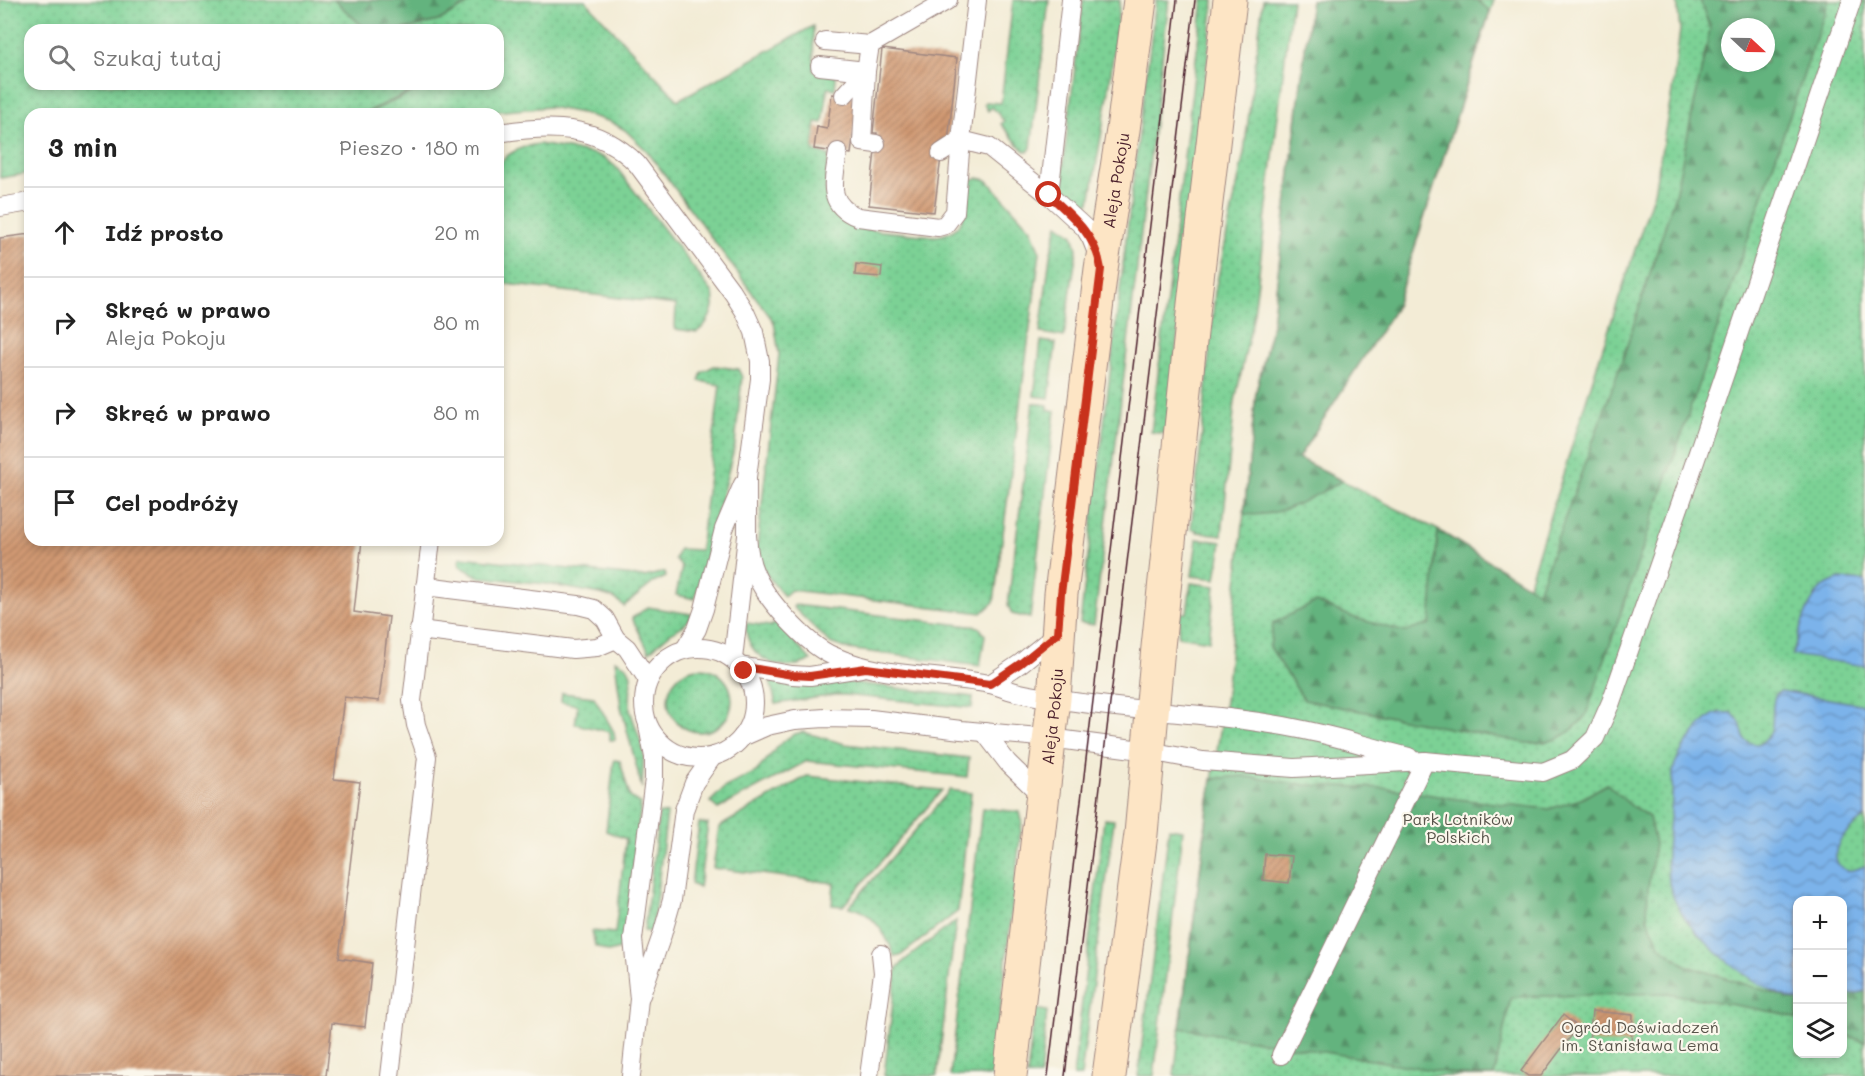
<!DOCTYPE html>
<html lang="pl">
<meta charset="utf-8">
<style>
body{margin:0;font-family:Mali,sans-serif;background:#f2f2f2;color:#222}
.controls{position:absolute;right:18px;bottom:18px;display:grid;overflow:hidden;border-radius:12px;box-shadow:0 3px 9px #0003}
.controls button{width:54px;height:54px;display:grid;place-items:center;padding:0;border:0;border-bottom:2px solid #e0e0e0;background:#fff;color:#222;font:30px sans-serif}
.compass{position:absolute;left:1721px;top:18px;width:54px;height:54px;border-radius:50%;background:#fff;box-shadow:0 3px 9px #0003;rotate:112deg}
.stop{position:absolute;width:18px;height:18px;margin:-14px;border:4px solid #c8321e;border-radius:50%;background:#fff}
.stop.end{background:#c8321e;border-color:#fff;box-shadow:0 2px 6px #0008}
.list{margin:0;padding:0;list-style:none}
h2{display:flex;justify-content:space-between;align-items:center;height:78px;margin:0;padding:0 24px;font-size:26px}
h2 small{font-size:20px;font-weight:400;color:#767676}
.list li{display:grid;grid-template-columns:39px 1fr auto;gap:18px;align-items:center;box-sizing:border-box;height:90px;padding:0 24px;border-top:2px solid #e0e0e0}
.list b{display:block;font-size:22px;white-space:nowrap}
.list p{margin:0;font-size:20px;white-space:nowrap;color:#767676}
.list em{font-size:20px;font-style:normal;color:#767676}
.icon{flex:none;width:33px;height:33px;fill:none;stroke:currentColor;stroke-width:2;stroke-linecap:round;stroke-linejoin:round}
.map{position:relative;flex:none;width:1865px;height:1076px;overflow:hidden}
.search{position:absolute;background:#fff;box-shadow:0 3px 9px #0003;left:24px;top:24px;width:480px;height:66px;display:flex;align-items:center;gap:15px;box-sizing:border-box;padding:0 21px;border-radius:18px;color:#767676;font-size:22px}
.panel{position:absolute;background:#fff;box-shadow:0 3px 9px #0003;left:24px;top:108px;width:480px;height:438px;border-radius:18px}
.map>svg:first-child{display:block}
</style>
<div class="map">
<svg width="1865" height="1076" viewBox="0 0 1865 1076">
<defs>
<pattern id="green-dots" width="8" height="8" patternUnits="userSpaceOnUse" patternTransform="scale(1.5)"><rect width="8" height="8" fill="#7bd195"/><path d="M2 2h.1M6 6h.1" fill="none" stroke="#6cb381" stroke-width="1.8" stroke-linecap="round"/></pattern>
<pattern id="forest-firs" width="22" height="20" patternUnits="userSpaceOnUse" patternTransform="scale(1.5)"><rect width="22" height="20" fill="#64b37e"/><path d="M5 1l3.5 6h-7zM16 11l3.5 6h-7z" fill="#549167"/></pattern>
<pattern id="water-waves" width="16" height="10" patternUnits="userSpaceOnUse" patternTransform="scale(1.5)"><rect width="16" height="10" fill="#7bb3ea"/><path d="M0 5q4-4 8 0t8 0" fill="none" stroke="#6791be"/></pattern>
<pattern id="building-hatch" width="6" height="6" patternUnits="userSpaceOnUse" patternTransform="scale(1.5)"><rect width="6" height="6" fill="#d09972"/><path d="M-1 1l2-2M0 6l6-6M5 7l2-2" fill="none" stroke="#ab7c5e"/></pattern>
</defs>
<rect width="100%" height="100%" fill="#fbf7ec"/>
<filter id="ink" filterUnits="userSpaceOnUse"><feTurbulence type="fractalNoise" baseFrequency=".0167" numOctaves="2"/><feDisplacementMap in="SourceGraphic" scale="12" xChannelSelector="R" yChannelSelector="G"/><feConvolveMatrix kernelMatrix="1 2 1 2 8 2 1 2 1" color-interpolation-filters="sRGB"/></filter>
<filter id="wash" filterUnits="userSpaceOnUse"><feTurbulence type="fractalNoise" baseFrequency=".008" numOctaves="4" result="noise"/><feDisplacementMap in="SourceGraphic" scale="24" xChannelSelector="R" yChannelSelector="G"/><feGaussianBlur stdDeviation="1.35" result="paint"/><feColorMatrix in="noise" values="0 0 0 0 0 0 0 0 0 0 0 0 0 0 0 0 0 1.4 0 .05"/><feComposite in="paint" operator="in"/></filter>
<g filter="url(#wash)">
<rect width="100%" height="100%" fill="#f3ecd6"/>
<!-- green -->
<g fill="url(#green-dots)" stroke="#627860" stroke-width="1.5" fill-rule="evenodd">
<path d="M0,0h334l33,30h-337v54h398l-66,30h-332v59l-30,5z"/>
<path d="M475,0h110l93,100 135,-74 1,45 22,5v2l-1,11 -7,-1 -5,35 -7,-1 -3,28 3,2 13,3c-1,14 -6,32 -2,46 3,9 9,17 17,21 20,10 67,11 91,14 33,-2 30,-30 33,-56l10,-2 9,2 44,49 9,23 -46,350 -12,11 -191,-23 -7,6c-13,-15 -25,-28 -27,-49l22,-193 -5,-32 -127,-171 -22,-21 -14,-8 -30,-9 -32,-6 -79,7h-105l66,-30h67v-54h-98l38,-9z"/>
<path d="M1013,0h36l-18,148 -3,4 -5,-2 -22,-26 3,-3 -12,-14 -4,4 -4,-7 1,-2 16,1z"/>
<path d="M1083,0h37l-11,89 -19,113 -3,3c-15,4 -24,-16 -25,-30z"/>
<path d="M1156,0h13l-75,625 -14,-2 55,-458z"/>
<path d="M1203,0h11l-47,434 -16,-2z"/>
<path d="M1263,0h29l-38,313 -19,88 -13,134 -25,-3v-2l-6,-1 10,-86 14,-152 29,-138z"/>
<path d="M1311,0h183l-99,309 -97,149 140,72 90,56 72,-230 54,-164 18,-100 8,-62 -3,-30h188v1076h-691l34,-270 18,-112 30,-302 15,-61zM1730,27h36v36h-36zM1798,900h44v154h-44z"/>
<path d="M539,144l56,10 11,5 10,8 97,126c3,14 -4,31 -16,39l-22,-3 1,-24 -178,-22v-116c8,-15 25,-21 41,-23z"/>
<path d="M1058,224l15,11 4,14 -13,88 -24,-4 10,-77z"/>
<path d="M1041,341l15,2 -7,55 -15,-2z"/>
<path d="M714,366l24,3 4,8 -7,68 -40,154 -19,-4 6,-28 -7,-8 4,-10 21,1 20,-165 -21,-4 3,-9z"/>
<path d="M1033,403l15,2v4l7,2 -25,207 -18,-4 -4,-9z"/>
<path d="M1197,539l25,3 -6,37 -24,-3z"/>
<path d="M462,557l182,20 21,-5 1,5 -13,6 -29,23 -10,-8 -13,-4 -55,-10 -67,-7 -19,-11 -1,-6z"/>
<path d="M1191,583l24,3 -6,55 -31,-5 2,-23h7z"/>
<path d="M795,605l184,22 6,8 -5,31 -133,-17 -17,-6 -37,-36z"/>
<path d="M648,607l44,7c-4,11 -12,13 -21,19 -8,6 -15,13 -22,19l-17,-34z"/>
<path d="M746,623l24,3 7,-3 34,37c-29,16 -67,-2 -65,-37z"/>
<path d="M615,660l12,6 4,8 -1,36 14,41 -2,37 -21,-81z"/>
<circle cx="700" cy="700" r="32"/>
<path d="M770,681l25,5 51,-4 127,15 -1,11 -128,-13h-9l-59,9z"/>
<path d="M562,693l32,4 20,35 1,8h-5v-8l-35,-8 3,-19 -17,-3z"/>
<path d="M803,732l42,12 124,14 -2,19 -160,-16 -89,48 -8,-7 15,-15 31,-15 26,-30 12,-8z"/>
<path d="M614,760l6,1 10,36 11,7 -16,133 -6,12 -10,3 -14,-6 -3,-15 23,2 11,-94 -20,-8z"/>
<path d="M807,776l135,14 -99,116 -11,-1 2,-22 -121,-15 6,-41z"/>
<path d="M950,790l21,3 -13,118 -58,45 -5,1c-8,-21 -22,-46 -46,-50z"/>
<path d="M982,808l38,4 2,9 -29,255h-43z"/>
<path d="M659,813l8,1 -15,118 -8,-1z"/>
<path d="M1104,819l10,1 -33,256h-8z"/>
<path d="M699,823l9,1 -9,64 -8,-4z"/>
<path d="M1169,828l14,2 -29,246h-16z"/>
<path d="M956,921l-19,155h-53l13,-108 8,-8z"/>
<path d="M1035,1009l12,2 -7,65h-13z"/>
</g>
<!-- forest -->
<g fill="url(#forest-firs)" stroke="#576954" stroke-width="1.5" fill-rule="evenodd">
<path d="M334,0h141l-37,21 -38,9h-33z"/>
<path d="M1311,0h166l13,11 -95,298 -97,149 44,23c-30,16 -63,38 -98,33l12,-122 15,-61z"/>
<path d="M1700,0h129l-243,715c-17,22 -33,29 -60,28l-222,-43 -34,-53 3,-24 43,-21 39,16 50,14 25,-8 8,-94 100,62 84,-231 53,-166 35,-166zM1730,27h36v36h-36z"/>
<path d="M1242,776l64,9 82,3 69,11 92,10 32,-10 26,-15 22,20 20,13 6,27 -7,44 -1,30 14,29 24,18 113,36 -1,18 -18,-6 -112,-20 -156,4 -17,79h-26l-288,-48 32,-249z"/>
<path d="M1865,991v51l-22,-8 -1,-37z"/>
</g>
<!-- water -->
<g fill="url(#water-waves)" stroke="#62698a" stroke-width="1.5">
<path d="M1840,579l25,2v85l-73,-11c8,-22 13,-52 31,-68 5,-4 11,-6 17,-8z"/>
<path d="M1781,691l84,14v112c-11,8 -22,17 -27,28 -4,9 -3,21 8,25 6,2 13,-2 19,-4v125l-22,6 -1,-97h-44v101l-2,-1c-40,-11 -100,-58 -119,-95 -17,-32 -8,-70 -5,-104 1,-11 -1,-26 3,-37 5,-13 29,-48 43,-51 4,-1 9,0 14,0 2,3 5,5 7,8 7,13 -1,23 21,23 21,-15 7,-29 16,-50z"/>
</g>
<g id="blocks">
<!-- building -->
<g fill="url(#building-hatch)">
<path d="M882,49l75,9 -9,84h-5l-9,70 -65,-7 8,-72h-4z"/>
<path d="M832,94l26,3 -7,57 -37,-5 3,-22 10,2z"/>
<path d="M30,234v306h332l-8,72 35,5 -10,84 -35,-4 -10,82 26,3 -21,176 33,5 -7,64 -33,-4 -6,53h-326v-838z"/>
<path d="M856,264l26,3 -1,10 -26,-2z"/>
<path d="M1265,854l27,2 -3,27 -26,-3z"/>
<path d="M1592,1011l41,4 -2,29 -42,-2z"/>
<path d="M1563,1015l15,12 -37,49h-13l-7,-5z"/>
</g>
</g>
</g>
<g filter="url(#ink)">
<use href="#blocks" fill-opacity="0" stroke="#9e8680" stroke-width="1.5"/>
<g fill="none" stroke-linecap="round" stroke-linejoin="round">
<defs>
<g id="service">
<path d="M977,0l-16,140 28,7 60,48 36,33 6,10 8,20"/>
<path d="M825,41l45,4"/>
<path d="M820,66l46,5"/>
<path d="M844,95l22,-24"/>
<path d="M498,133c52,-8 99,-10 139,31l96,129 12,19 9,20 6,29v18l-13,98v59l-14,123"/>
<path d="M876,144l-14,-2 4,-71 4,-26 78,-45"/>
<path d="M838,152c-4,29 -13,52 20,65l80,10 7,-2 10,-13 6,-72"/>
<path d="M941,153l20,-13"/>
<path d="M1049,195l22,-195"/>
<path d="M0,207l30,-5"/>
<path d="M747,536c1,12 2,24 7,35 11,28 52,73 79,85 49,22 105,18 156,28 11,2 20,7 31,9 23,5 47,8 71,11 69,9 140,11 208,25 37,7 73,19 110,28"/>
<path d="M425,586l153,19 16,4 11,10 11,20 11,9 21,32"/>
<path d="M419,630l154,19 24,-2 19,-8"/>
<circle cx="699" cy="703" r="55"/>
<path d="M685,649l12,-20 7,-20 20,-80 19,-45"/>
<path d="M740,666l52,9 18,1 51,-8"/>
<path d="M990,684l31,-21 37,-30"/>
<path d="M984,732l24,31 34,33"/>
<path d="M742,737l25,-11 28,-6 30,-2 46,1 90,11 89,8 99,13 54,10 91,7 131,-7 118,11 29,-12 23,-22 16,-36 78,-223 163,-479"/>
<path d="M641,995l21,-60 10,-35 12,-90 10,-27 19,-27"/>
<path d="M1281,1055l144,-294"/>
<path d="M390,1076l37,-319 -11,-32 -4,-24 19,-161"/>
<path d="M631,1076l8,-77 -6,-60 21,-160v-22l-6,-31"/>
<path d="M869,1076l14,-103 -2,-19"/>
</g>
<g id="secondary">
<path id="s1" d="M1010,1076l44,-377 7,-105 40,-325 22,-139 17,-130"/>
<path d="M1109,1076l32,-242 17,-187 36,-343 36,-304"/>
</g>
</defs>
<!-- service casing -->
<use href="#service" stroke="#9e8680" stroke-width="20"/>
<!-- secondary casing -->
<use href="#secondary" stroke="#9e8680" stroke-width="35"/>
<!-- service -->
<use href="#service" stroke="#fff" stroke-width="18"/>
<!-- secondary -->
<use href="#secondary" stroke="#fde5c5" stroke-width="33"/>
<!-- tram -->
<g stroke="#4a1f2b" stroke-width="1.5">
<path d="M1048,1076l129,-1076"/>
<path d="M1065,1076l130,-1076"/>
</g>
</g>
</g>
<g fill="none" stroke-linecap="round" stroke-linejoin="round" filter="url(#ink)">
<!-- route -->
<path stroke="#c8321e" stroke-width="8" d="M744,671l-4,-5 52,9 18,1 56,-8 124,16 31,-21 37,-30 3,-39 40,-325c-5,-34 -28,-52 -52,-74"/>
</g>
<g text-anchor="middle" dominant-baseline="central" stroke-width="4.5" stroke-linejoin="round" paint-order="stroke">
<!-- street labels -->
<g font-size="16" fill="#4a1f2b" stroke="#fbf7ec">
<text stroke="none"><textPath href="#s1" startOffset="902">Aleja Pokoju</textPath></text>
<text stroke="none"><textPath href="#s1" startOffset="362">Aleja Pokoju</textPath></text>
</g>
<!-- park labels -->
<g font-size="16" fill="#59544b" stroke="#fbf7ec">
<text x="1458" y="818">Park Lotników<tspan x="1458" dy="18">Polskich</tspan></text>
<text x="1640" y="1026">Ogród Doświadczeń<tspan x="1640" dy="18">im. Stanisława Lema</tspan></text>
</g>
</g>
</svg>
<div class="controls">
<button>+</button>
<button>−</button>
<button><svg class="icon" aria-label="layers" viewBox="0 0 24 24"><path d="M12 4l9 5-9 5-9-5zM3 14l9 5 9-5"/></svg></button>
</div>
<svg class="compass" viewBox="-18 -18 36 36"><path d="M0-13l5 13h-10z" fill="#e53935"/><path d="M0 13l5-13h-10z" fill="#767676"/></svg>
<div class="stop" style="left:1049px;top:195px"></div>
<div class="stop end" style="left:744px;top:671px"></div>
<div class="search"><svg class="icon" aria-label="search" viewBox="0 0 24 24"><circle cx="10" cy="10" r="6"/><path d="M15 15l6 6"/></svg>Szukaj tutaj</div>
<section class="panel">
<h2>3 min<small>Pieszo · 180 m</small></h2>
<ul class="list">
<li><svg class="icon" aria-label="ahead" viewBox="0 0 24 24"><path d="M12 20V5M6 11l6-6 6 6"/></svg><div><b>Idź prosto</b></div><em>20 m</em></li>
<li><svg class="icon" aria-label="right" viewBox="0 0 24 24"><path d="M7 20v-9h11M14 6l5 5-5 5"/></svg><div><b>Skręć w prawo</b><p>Aleja Pokoju</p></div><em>80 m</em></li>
<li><svg class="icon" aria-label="right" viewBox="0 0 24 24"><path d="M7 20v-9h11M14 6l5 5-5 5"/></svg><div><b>Skręć w prawo</b></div><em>80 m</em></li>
<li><svg class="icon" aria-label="arrive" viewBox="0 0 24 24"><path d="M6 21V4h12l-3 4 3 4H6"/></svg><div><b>Cel podróży</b></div></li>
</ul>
</section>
</div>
